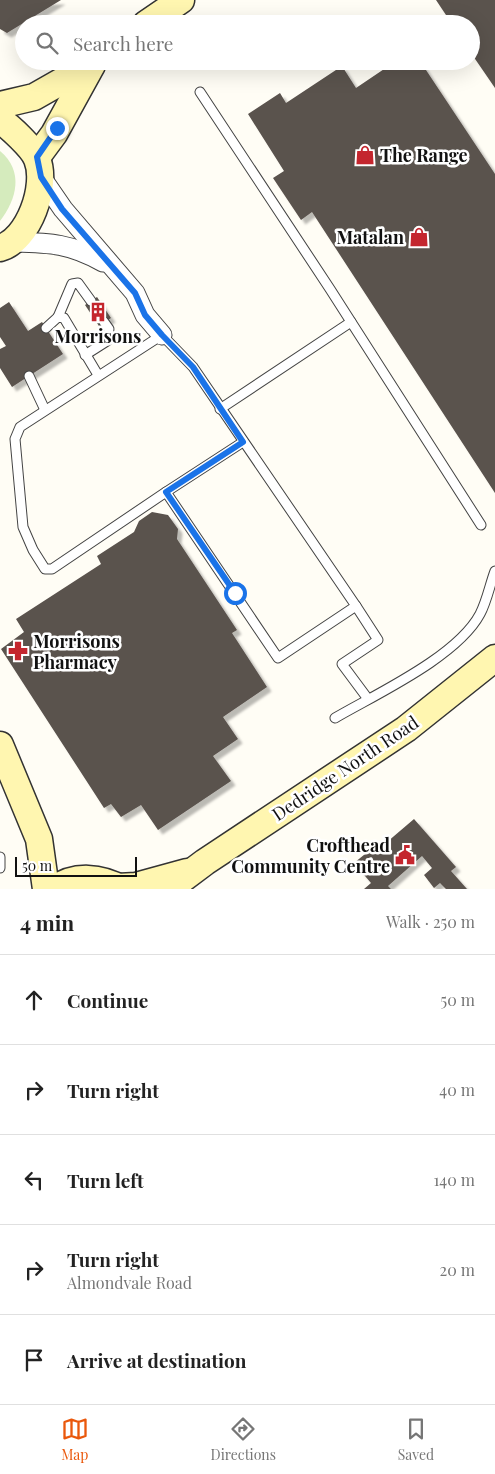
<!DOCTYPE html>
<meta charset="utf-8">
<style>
body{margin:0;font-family:"Playfair Display",serif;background:#f2f2f2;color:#222}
.scale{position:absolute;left:15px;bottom:12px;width:122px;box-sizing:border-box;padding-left:5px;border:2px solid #111;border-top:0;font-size:14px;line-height:18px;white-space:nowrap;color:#111;-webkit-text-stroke:4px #fff;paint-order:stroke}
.stop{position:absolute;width:15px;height:15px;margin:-11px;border:4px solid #1a73e8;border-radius:50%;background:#fff}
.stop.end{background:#1a73e8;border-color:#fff;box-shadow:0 1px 5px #0008}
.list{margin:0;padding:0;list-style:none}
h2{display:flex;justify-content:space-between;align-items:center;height:65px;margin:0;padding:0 20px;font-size:21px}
h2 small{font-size:16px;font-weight:400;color:#767676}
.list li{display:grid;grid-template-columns:32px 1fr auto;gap:15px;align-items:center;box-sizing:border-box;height:90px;padding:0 20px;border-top:1px solid #e0e0e0}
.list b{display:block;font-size:19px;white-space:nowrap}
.list p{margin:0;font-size:16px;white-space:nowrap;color:#767676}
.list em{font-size:16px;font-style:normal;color:#767676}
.icon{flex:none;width:28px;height:28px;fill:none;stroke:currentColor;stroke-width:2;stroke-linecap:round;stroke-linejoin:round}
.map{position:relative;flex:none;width:495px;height:889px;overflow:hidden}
.search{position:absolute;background:#fff;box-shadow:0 5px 20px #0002;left:15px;right:15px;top:15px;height:55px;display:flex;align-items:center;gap:12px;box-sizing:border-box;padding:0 18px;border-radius:28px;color:#767676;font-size:19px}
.sheet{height:515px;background:#fff}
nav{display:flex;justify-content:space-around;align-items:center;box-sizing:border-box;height:70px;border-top:1px solid #e0e0e0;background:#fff;font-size:14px;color:#767676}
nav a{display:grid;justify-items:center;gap:2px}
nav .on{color:#ea580c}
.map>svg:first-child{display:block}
</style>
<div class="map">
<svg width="495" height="889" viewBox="0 0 495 889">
<defs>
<filter id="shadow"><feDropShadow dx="4.5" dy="4.5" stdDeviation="1" flood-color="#0004"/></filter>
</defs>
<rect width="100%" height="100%" fill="#fffdf5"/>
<!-- green -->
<path fill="#d5ebbd" d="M0,151c24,20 17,48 0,70z"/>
<!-- building -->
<g fill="#5a524d" filter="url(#shadow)">
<path d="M0,0h61l-54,33 -7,-4z"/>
<path d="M436,0h59v88l-24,-35v-29h-19z"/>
<path d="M396,61h24l75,113v319l-183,-281 -11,8 -28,-42 11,-7 -36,-57 32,-21 6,10 56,-37 14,22z"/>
<path d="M97,297l14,21 -12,8 -14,-21z"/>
<path d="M9,302l19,29 14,-9 21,32 -51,33 -12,-19v-19l6,-3 -6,-9v-29z"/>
<path d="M152,512l16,3 10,14 -1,10 60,91 -5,3 35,54 -44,30 15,22 -25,17 18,25 -73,49 -17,-25 -20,12 -10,-13 -7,4 -103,-159 23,-17 -8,-13 85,-55 -4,-8 37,-24 5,-11z"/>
<path d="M414,819l42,48 -5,4 16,18h-21l-6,-6 -6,5 -10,-13 8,-7 -10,-12 -34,30 3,3h-27l7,-6 -17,-20 16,-13 3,4z"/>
</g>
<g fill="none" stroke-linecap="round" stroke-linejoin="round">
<defs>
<g id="lane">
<path d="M200,92l130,197 151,236"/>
<path d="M58,317l14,-33 6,-1 13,18"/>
<path d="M46,328l12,-11 6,1 34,57"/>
<path d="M162,335l31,32 163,239 -78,52 -112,-166 -114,77h-7l-12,-19 -10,-23 -8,-88 5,-12z"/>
<path d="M85,355l22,-14 2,-12 -5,-7"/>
<path d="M29,376l16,34"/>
<path d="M220,409l131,-87"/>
<path d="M166,492l77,-50"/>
<path d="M356,606l22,34 -36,24 26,35"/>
<path d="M335,718c41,-24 122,-61 145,-104 7,-13 10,-30 15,-43"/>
<path d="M0,857v11"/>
</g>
<g id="street">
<path d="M41,177l22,32 72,84 10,22 17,20"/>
<path d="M12,242c38,1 57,1 91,20"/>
</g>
<g id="secondary">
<path d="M146,24l35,-24"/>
<path d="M0,105l34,-8 58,-33"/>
<path d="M0,120c10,7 33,28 37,39 11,26 -8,81 -37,89"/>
<path d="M37,157l17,-23 38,-69"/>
<path d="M0,745l39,94 7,50"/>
<path d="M117,887l19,-1 51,-14"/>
<path d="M55,889c20,-15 46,-12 67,0"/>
<path d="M169,889l36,-27 201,-133 89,-71"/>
</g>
</defs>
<!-- lane casing -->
<use href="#lane" stroke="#444" stroke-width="11"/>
<!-- street casing -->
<use href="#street" stroke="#444" stroke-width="21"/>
<!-- secondary casing -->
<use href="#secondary" stroke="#333" stroke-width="29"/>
<!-- lane -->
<use href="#lane" stroke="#fff" stroke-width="9"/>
<!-- street -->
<use href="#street" stroke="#fff" stroke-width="19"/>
<!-- secondary -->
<use href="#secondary" stroke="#fff6b0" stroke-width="26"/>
</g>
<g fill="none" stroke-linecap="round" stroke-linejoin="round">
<!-- route -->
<path stroke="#1a73e8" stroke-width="6" d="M57,128l-20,29 4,20 21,32 73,84 10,22 17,20 31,32 50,75 -77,50 69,101"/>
</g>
<!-- icons -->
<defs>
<symbol id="shop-bare" viewBox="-9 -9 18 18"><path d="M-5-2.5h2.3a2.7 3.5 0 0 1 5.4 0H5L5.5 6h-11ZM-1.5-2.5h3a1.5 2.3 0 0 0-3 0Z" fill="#c4262e" stroke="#fff" stroke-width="2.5" paint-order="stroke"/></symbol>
<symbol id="building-bare" viewBox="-9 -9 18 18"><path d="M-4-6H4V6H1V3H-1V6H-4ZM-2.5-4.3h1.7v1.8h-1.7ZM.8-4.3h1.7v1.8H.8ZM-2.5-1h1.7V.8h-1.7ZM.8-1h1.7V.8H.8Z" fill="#c4262e" stroke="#fff" stroke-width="2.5" paint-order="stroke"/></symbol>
<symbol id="pharmacy-bare" viewBox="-9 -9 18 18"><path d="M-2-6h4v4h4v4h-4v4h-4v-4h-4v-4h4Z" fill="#c4262e" stroke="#fff" stroke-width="2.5" paint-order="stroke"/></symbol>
<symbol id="civic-bare" viewBox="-9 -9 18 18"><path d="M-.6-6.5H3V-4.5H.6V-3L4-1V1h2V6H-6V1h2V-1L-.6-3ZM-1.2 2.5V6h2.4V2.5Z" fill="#c4262e" stroke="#fff" stroke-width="2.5" paint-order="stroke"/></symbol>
</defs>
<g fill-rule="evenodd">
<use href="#shop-bare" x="351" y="141" width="28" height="28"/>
<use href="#shop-bare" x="405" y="223" width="28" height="28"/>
<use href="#building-bare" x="84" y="298" width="28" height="28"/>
<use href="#pharmacy-bare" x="4" y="637" width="28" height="28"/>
<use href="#civic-bare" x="391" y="841" width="28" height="28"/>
</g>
<g text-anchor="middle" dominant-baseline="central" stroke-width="5" stroke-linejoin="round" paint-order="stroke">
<!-- poi labels -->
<g font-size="18" font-weight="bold" fill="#111" stroke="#fff" text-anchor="start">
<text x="380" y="155">The Range</text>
<text x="404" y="237" text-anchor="end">Matalan</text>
<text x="98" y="336" text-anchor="middle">Morrisons</text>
<text x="33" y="641">Morrisons<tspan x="33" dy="21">Pharmacy</tspan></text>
<text x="390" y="845" text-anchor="end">Crofthead<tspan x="390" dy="21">Community Centre</tspan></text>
</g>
<!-- street labels -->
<g font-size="18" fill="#111" stroke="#fff">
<text transform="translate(345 768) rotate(-34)">Dedridge North Road</text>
</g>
</g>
</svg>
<div class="scale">50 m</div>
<div class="stop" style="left:235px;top:593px"></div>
<div class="stop end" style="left:57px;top:128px"></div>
<div class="search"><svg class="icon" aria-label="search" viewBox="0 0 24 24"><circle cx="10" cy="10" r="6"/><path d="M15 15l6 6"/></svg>Search here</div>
</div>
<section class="sheet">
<h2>4 min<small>Walk · 250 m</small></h2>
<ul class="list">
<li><svg class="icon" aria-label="ahead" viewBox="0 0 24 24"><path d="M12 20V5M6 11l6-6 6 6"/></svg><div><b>Continue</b></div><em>50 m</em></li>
<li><svg class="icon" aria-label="right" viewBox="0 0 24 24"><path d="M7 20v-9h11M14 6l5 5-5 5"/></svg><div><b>Turn right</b></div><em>40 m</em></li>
<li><svg class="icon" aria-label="left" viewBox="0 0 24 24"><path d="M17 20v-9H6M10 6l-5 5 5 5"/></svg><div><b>Turn left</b></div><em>140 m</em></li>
<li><svg class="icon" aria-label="right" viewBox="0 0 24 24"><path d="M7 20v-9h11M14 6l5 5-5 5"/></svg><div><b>Turn right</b><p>Almondvale Road</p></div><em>20 m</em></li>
<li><svg class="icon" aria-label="arrive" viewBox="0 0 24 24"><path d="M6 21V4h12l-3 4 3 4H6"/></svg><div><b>Arrive at destination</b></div></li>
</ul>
</section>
<nav>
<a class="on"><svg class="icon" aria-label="map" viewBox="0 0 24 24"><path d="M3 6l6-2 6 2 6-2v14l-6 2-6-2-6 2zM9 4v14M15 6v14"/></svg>Map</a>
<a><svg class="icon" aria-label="directions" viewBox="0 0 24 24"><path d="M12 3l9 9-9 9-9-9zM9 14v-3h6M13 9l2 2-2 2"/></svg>Directions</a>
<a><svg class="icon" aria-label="saved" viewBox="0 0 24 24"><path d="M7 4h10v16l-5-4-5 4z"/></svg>Saved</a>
</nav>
